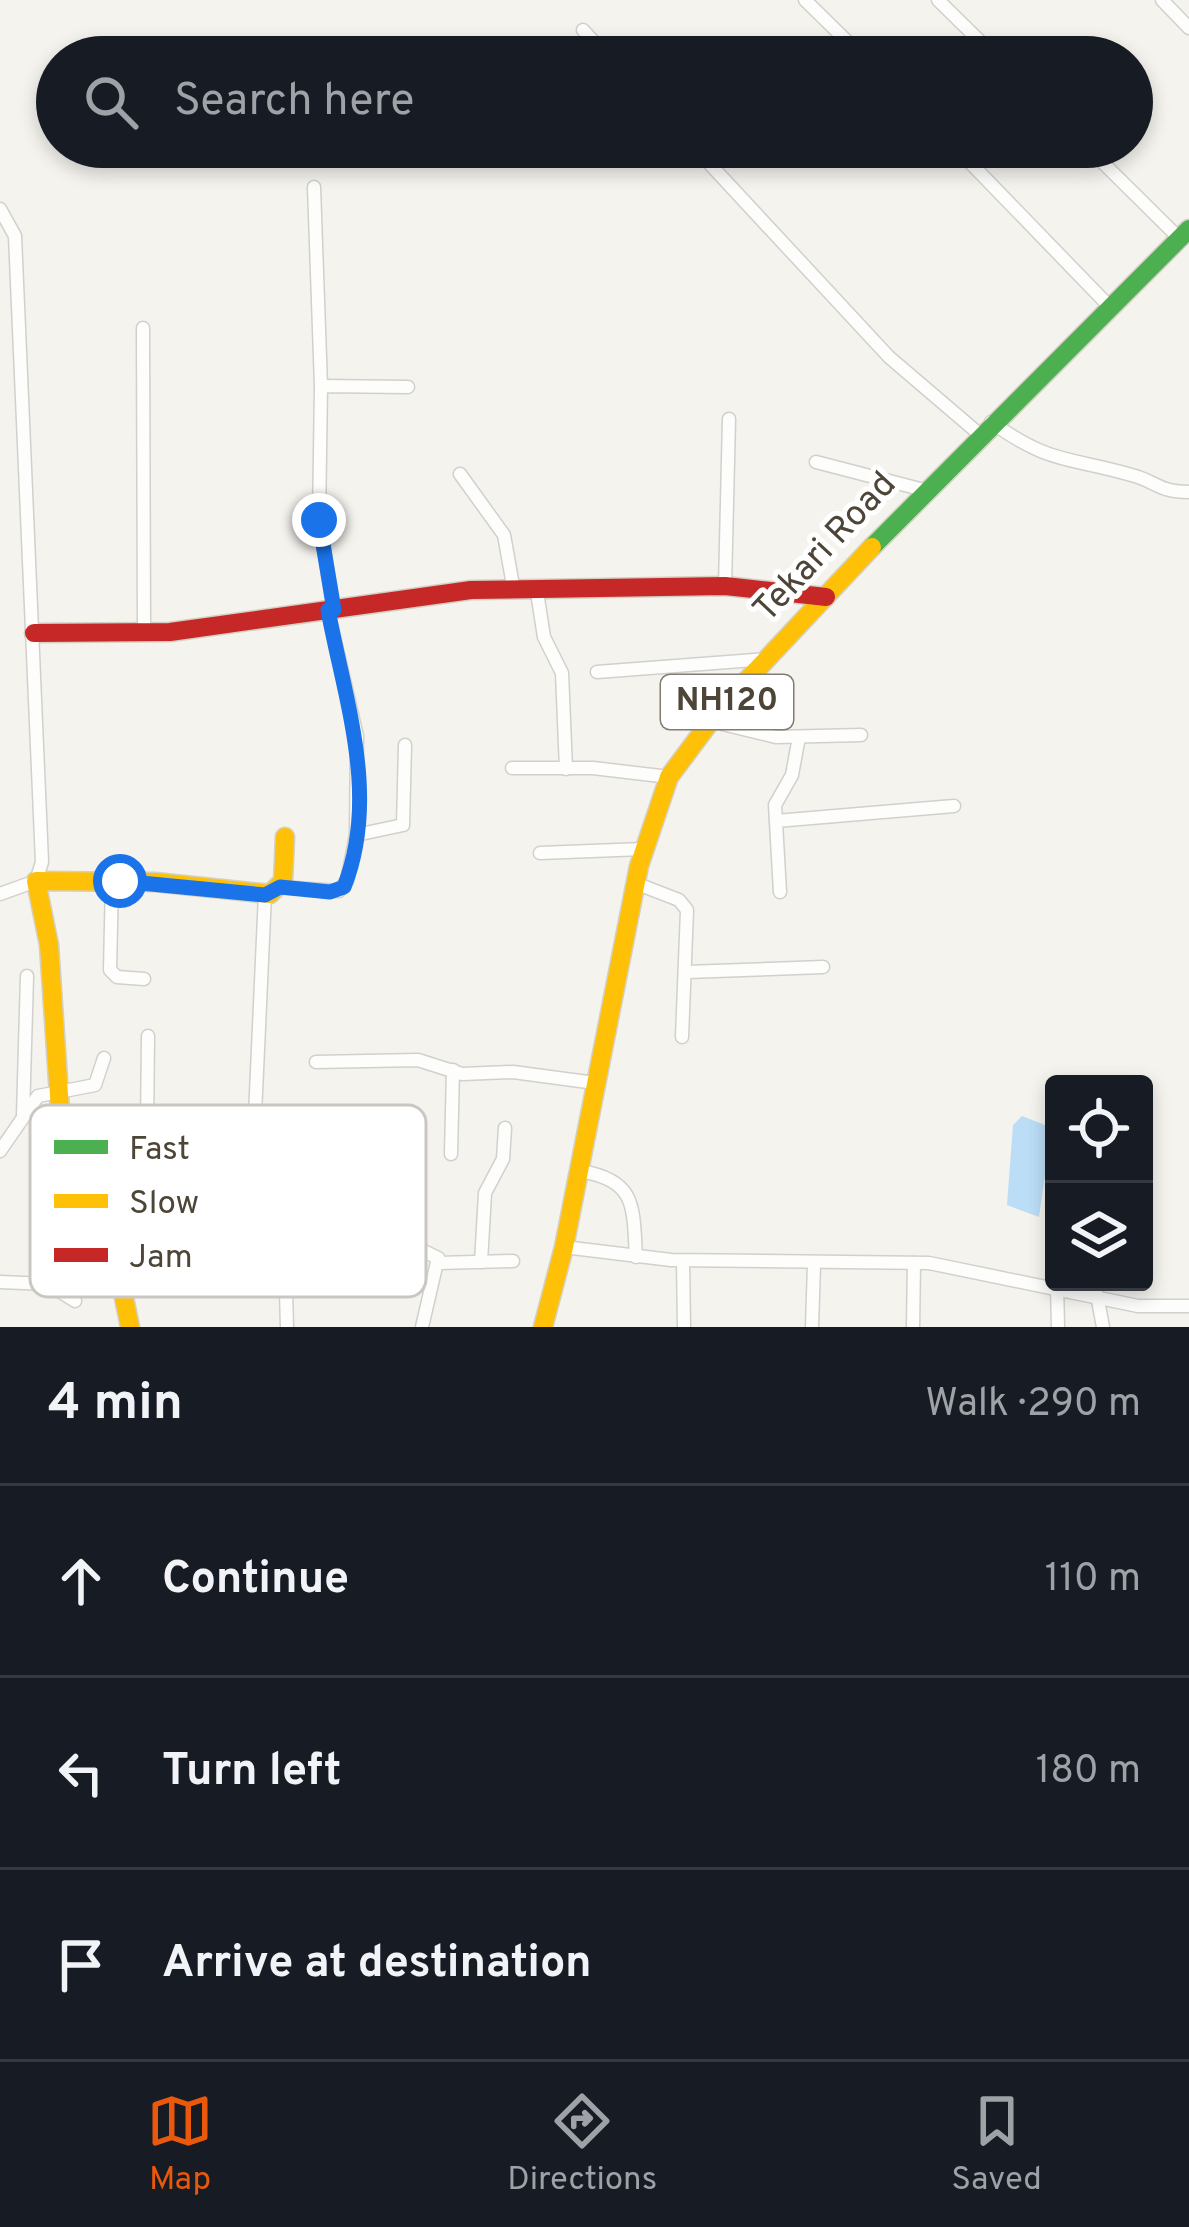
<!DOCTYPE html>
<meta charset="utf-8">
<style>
body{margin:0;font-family:Overpass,sans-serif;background:#242831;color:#f1f3f6}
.controls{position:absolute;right:36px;bottom:36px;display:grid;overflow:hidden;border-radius:12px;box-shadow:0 6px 18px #0003}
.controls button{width:108px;height:108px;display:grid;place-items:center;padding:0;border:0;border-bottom:3px solid #363941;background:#171b24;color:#f1f3f6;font:60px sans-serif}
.stop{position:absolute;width:36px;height:36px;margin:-27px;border:9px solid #1a73e8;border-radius:50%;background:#fff}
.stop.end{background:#1a73e8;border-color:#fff;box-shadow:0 3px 12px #0008}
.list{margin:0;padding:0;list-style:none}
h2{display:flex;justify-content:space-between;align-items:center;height:156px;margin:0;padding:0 48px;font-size:51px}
h2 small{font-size:39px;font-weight:400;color:#9ea1a6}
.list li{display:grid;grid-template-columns:78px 1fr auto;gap:36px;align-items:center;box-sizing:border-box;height:192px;padding:0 48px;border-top:3px solid #363941}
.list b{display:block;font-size:45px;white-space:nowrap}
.list em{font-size:39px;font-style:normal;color:#9ea1a6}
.icon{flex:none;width:66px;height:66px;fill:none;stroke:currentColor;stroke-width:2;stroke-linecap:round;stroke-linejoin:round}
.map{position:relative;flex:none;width:1189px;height:1327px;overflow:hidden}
.search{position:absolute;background:#171b24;box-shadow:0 6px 18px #0003;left:36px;right:36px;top:36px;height:132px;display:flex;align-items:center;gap:30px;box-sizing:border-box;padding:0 42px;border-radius:66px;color:#9ea1a6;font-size:45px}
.sheet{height:732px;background:#171b24}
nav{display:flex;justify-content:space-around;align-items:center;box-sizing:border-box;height:168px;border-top:3px solid #363941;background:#171b24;font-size:33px;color:#9ea1a6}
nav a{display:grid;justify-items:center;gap:6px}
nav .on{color:#ea580c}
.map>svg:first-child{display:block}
</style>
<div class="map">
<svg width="1189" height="1327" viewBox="0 0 1189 1327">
<rect width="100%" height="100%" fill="#f4f3ee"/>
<!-- water -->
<path fill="#bbddf6" d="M1022,1116l23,9 6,9 -12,83 -32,-12 6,-80z"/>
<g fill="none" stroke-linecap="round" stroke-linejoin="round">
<defs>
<g id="street">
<path d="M805,0l58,57"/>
<path d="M938,0l58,57"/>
<path d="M1162,0l27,28"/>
<path d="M583,30l25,27"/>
<path d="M694,147l195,210 89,76"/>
<path d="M955,147l153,158"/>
<path d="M1087,147l92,91"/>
<path d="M314,187l7,199"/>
<path d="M0,209l15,27 27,626 -6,19 -36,13"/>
<path d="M143,328l1,306"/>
<path d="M991,422c62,44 77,34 144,54 23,7 25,16 54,16"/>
<path d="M816,462l108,28"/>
<path d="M460,474l44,61 10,56"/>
<path d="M725,586l4,-167"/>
<path d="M537,592l7,45 18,36 4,96"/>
<path d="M334,610l-15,-90 2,-134 87,1"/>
<path d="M328,611l29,125 -1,99"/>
<path d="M597,672l169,-13"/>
<path d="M710,721l66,16 85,-2"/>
<path d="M512,768h81l76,9"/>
<path d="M776,821l178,-15"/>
<path d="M540,853l103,-4"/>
<path d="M112,880l-2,90 7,7 27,2"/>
<path d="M635,883l44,17 8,10 -5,127"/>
<path d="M280,887l59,4 8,-10 9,-46 47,-10 2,-80"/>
<path d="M780,892l-5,-87 17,-30 7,-38"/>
<path d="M687,972l136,-5"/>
<path d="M316,1062l102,-2 44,14 51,-2 82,11"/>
<path d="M23,1115l4,-139"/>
<path d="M255,1115l10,-221"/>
<path d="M147,1128l1,-92"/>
<path d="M258,1135l106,-7"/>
<path d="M69,1146l181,-34 7,9 3,48"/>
<path d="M0,1151l38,-55 57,-11 9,-27"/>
<path d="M451,1154l2,-84"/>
<path d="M408,1167l1,77 29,14 -16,69"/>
<path d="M580,1171c57,9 53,36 56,86"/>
<path d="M564,1247l107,13 258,3 209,43h51"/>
<path d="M114,1249l70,-7 76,6"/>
<path d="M683,1261l1,66"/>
<path d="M481,1262l4,-69 18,-34 2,-31"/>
<path d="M438,1263l75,-2"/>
<path d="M0,1282l48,2 27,17"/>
<path d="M1057,1285l1,42"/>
<path d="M286,1292l1,35"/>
<path d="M1097,1295l6,32"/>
<path d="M812,1327l2,-63"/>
<path d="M913,1327l1,-64"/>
</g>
<path id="fast" d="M872,547l317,-318"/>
<g id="slow">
<path d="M130,1327l-16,-78 -53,-124 -12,-180 -13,-64 119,1 115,12 13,-13 2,-44"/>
<path d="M543,1327l21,-80 75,-381 30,-89 50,-67 153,-163"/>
</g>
<path id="jam" d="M34,633l136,-1 301,-42 254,-4 101,11"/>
</defs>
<!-- street casing -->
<use href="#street" stroke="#d2d0cb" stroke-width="15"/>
<!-- fast casing -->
<use href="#fast" stroke="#d4d0c4" stroke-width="21"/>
<!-- slow casing -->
<use href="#slow" stroke="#d4d0c4" stroke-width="21"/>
<!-- jam casing -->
<use href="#jam" stroke="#d4d0c4" stroke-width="21"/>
<!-- street -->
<use href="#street" stroke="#fdfdfc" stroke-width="12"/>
<!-- fast -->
<use href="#fast" stroke="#4caf50" stroke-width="18"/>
<!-- slow -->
<use href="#slow" stroke="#ffc107" stroke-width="18"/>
<!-- jam -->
<use href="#jam" stroke="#c62828" stroke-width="18"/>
</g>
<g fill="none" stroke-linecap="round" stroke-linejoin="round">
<!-- route -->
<path stroke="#1a73e8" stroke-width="15" d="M120,881l145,14 15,-8 50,5 14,-5c36,-91 1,-186 -16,-277h6l-15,-90"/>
</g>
<g text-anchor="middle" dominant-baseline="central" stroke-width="10" stroke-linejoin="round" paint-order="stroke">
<!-- shield labels -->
<rect fill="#fff" stroke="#827d73" stroke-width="3" x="661" y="675" width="132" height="54" rx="9"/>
<g font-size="33" font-weight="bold" fill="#4d4537">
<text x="727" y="702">NH120</text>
</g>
<!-- street labels -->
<g font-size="36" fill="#4d4537" stroke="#fff">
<text transform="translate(826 548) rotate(-47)">Tekari Road</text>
</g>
</g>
<!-- legend -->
<rect x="30" y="1105" width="396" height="192" rx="18" fill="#fff" stroke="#cac7c3" stroke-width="3"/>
<rect x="54" y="1140" width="54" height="14" fill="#4caf50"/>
<rect x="54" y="1194" width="54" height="14" fill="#ffc107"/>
<rect x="54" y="1248" width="54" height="14" fill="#c62828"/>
<g font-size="33" fill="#4d4537">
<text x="129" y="1159">Fast</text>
<text x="129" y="1213">Slow</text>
<text x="129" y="1267">Jam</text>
</g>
</svg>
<div class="controls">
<button><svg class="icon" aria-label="locate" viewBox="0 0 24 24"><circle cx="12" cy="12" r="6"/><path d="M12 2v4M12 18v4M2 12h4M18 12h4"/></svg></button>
<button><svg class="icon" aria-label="layers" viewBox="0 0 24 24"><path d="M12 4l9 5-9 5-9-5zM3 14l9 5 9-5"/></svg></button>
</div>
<div class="stop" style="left:120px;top:881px"></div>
<div class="stop end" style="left:319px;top:520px"></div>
<div class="search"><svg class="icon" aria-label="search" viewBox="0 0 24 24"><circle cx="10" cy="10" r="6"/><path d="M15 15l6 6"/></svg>Search here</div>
</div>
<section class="sheet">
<h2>4 min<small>Walk · 290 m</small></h2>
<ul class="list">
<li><svg class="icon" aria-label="ahead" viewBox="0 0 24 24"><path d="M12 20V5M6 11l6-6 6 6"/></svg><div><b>Continue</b></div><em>110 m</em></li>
<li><svg class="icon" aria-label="left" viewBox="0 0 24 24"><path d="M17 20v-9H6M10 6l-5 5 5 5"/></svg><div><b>Turn left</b></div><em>180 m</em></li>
<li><svg class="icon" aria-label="arrive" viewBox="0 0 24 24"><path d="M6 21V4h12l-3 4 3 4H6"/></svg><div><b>Arrive at destination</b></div></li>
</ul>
</section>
<nav>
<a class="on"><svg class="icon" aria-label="map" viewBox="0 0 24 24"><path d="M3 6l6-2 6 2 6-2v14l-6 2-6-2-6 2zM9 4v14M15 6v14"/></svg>Map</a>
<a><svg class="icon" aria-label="directions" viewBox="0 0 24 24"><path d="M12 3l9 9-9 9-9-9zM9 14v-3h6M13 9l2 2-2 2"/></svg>Directions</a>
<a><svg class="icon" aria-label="saved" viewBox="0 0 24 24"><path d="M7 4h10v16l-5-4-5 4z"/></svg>Saved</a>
</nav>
